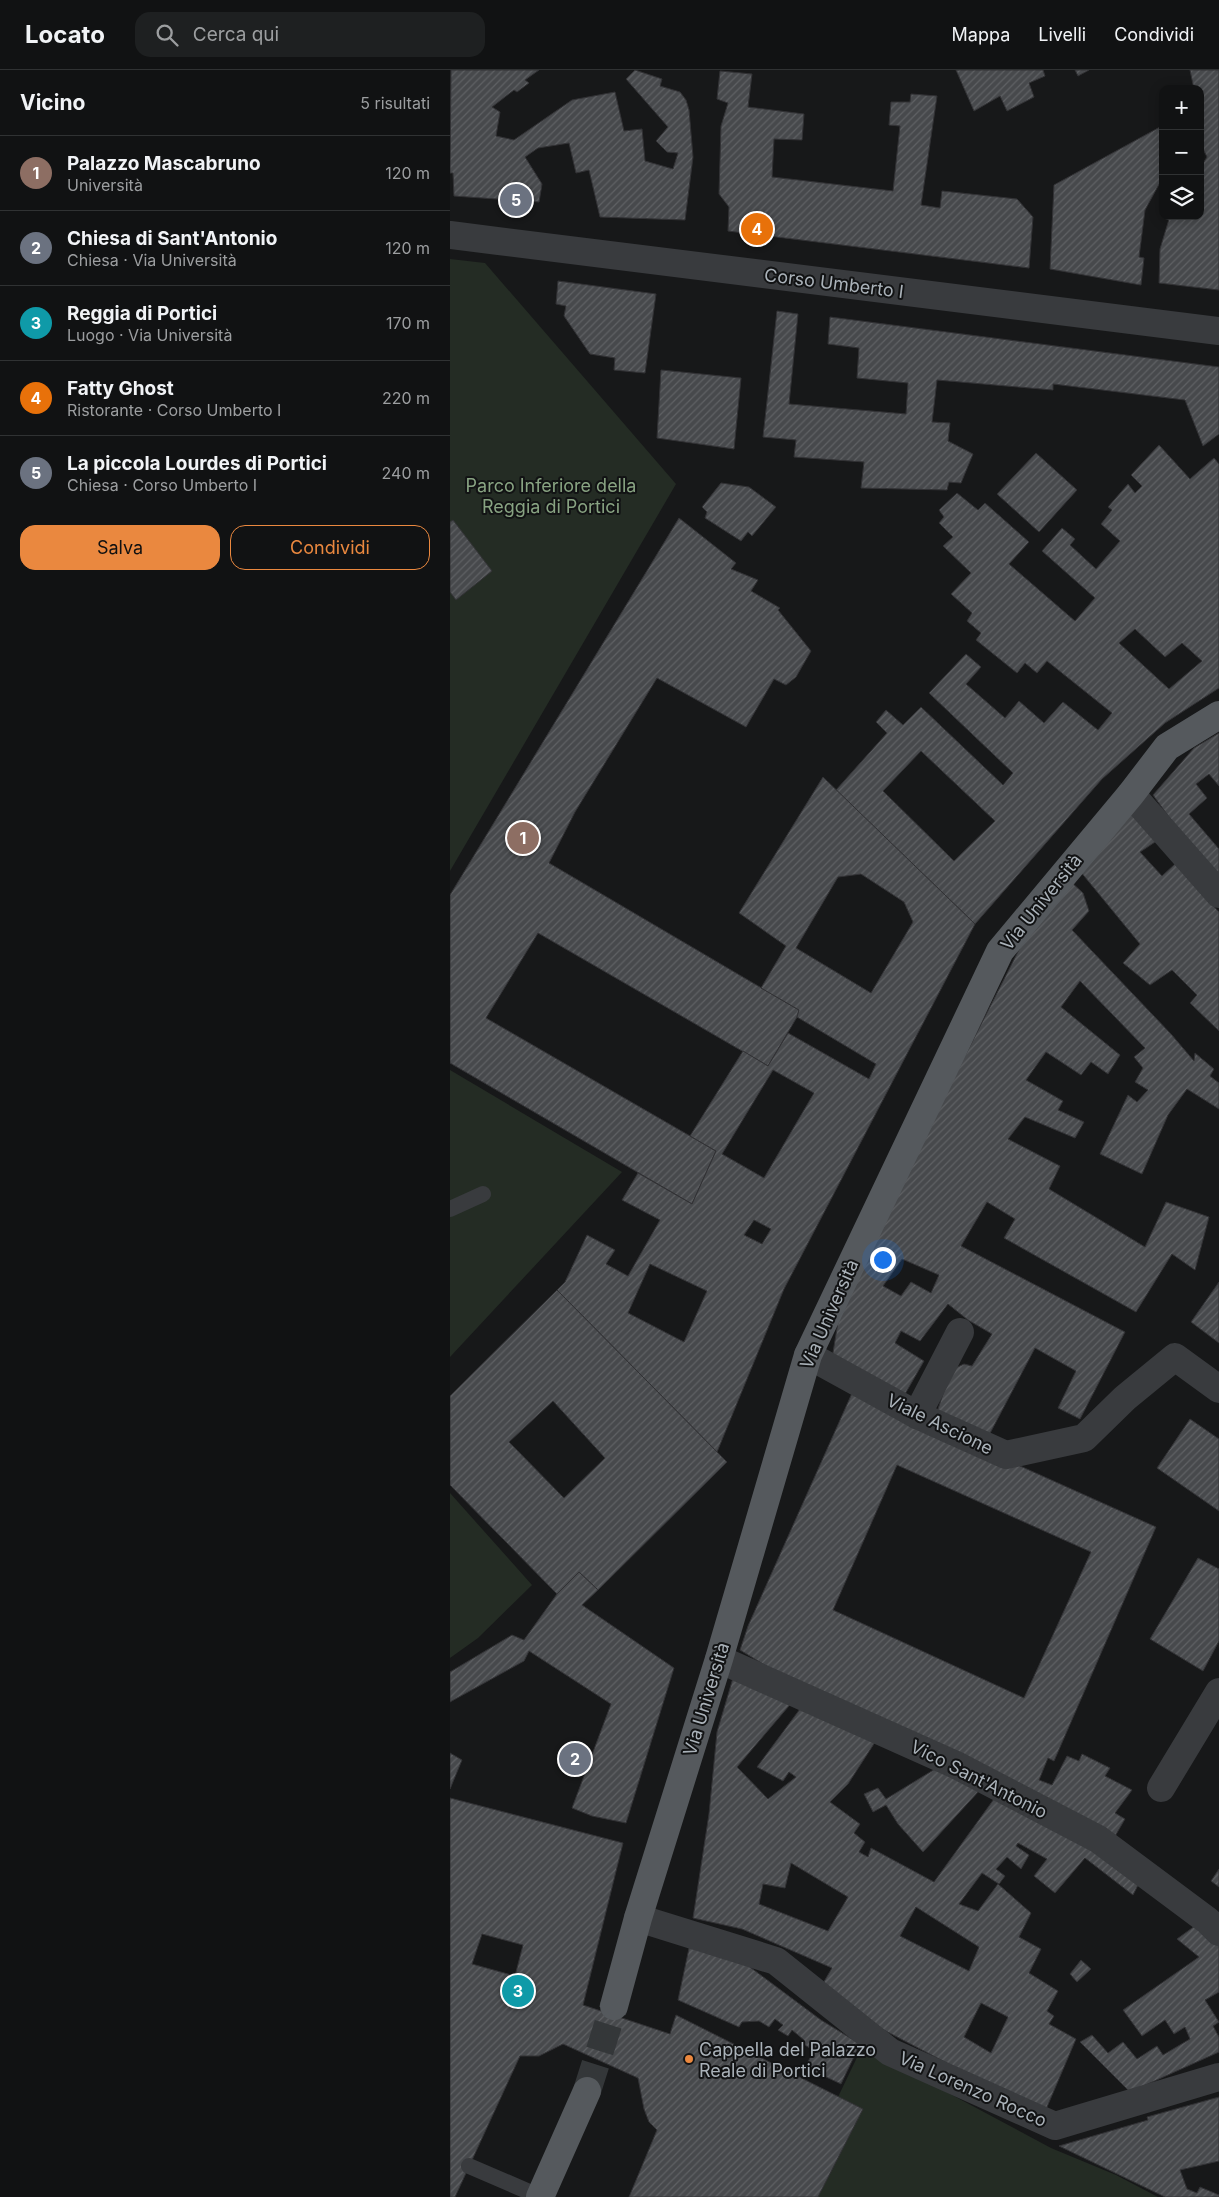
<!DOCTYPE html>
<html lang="it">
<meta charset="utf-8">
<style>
body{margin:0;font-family:Inter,sans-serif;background:#1e2021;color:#f1f3f6}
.controls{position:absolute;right:15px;top:15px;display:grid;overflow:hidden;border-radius:10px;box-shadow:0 2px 12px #0003}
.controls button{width:45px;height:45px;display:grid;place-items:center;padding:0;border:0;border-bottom:1px solid #303233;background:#111213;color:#f1f3f6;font:25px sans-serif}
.you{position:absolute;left:432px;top:1189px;width:18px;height:18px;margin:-12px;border:4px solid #fff;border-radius:50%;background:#1a73e8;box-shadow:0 0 0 8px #1a73e833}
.badge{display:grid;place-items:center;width:32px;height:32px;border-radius:50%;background:#ea883f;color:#fff;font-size:16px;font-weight:700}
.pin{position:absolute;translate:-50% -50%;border:2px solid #fff;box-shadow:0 1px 5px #0006}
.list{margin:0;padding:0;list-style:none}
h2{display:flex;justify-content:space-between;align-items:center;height:65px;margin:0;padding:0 20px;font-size:21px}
h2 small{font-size:16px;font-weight:400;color:#9c9ea0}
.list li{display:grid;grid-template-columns:32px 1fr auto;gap:15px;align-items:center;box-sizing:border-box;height:75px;padding:0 20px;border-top:1px solid #303233}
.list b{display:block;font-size:19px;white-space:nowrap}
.list p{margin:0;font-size:16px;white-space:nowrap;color:#9c9ea0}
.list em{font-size:16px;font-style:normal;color:#9c9ea0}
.actions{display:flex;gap:10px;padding:15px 20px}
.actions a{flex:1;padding:11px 0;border:1px solid #ea883f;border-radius:15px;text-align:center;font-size:18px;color:#ea883f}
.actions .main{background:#ea883f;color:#111}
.icon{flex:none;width:28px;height:28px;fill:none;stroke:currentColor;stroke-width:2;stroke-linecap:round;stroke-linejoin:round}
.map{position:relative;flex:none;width:769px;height:2127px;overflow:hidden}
header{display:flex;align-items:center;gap:30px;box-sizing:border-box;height:70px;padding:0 25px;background:#111213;border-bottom:1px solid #303233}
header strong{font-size:24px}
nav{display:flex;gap:28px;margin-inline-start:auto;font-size:18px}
.search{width:350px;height:45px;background:#1e2021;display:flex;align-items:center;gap:12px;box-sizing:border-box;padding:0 18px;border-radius:15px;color:#9c9ea0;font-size:19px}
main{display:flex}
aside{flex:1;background:#111213}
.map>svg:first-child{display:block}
</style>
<header>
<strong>Locato</strong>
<div class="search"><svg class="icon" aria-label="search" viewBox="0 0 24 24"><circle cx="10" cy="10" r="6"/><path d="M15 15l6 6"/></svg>Cerca qui</div>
<nav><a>Mappa</a><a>Livelli</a><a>Condividi</a></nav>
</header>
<main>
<aside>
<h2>Vicino<small>5 risultati</small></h2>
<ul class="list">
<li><span class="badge" style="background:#8d6e63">1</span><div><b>Palazzo Mascabruno</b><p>Università</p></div><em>120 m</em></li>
<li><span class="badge" style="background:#6b7280">2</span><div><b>Chiesa di Sant'Antonio</b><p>Chiesa · Via Università</p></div><em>120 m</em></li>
<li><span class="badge" style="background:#0f9aa8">3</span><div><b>Reggia di Portici</b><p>Luogo · Via Università</p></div><em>170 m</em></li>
<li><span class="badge" style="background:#e8710a">4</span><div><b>Fatty Ghost</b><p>Ristorante · Corso Umberto I</p></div><em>220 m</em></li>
<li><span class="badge" style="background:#6b7280">5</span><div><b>La piccola Lourdes di Portici</b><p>Chiesa · Corso Umberto I</p></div><em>240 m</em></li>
</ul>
<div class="actions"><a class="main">Salva</a><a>Condividi</a></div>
</aside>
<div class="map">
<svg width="769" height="2127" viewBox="0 0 769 2127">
<defs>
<pattern id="building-hatch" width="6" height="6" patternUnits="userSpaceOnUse" patternTransform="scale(1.25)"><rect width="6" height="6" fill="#47494c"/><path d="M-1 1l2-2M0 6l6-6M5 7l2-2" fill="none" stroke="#5f6164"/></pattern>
</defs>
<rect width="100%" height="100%" fill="#171819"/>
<!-- park -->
<g fill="#242c24">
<path d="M0,189l35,4 191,221 -226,387z"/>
<path d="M0,1000l172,102 -172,185z"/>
<path d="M0,1423l82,92 -54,53 -28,20z"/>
<path d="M412,1977l189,101 65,27 42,22h-340l44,-87 -24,-13z"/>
</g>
<!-- building -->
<g fill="url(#building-hatch)" stroke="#323235" fill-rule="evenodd">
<path d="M1,0h88l-14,10 4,3 -12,9 -3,-2 -22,17 8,5 -4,24 18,4 58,-40 43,-8 9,39 18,-2 3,32 28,8 5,-16 -11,-1 -11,-11 12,-14 -42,-48 9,-9 27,9 -2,7 20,6 6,8 3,10 4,47 -8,63 -85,-3 -11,-47 -13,3 -7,-30 -31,5 -13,9 17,27 -3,18 -85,-6 -1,-23h-3z"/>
<path d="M506,0h87l2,6 -16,7 5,14 -27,14 -7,-15 -26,15z"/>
<path d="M625,0h14l-11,6z"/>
<path d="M740,0h29v220l-60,-7 1,-34 10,-33h30v-48l7,-11 -7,-14v-54h-6z"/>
<path d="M270,1l32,3 -4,33 56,7 -2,26 -28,-1 -2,38 121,14 7,-65 -11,-1 2,-23h19l1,-8 26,2 -16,109 19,3 2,-17 75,8 16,18 -4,51 -301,-37 1,-24 -10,-13 2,-68 7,-23 -11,-4z"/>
<path d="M710,57l3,5v45l-18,33 -6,47 5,1 -3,27 -91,-16 4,-84z"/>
<path d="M108,211l98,13 -11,79 -31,-3 1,-12 -25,-4 -26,-38 2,-10 -10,-2z"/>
<path d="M327,241l21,3 -9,90 117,10 2,-31 -51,-5 2,-30 -31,-4 2,-27 389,50v67l-16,12 -18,-46 -132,-16v6l-116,-10 -5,42 18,1 -2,18 25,13 -12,29 -12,-1 -2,8 -86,-2 3,-26 -70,-5 2,-17 -33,-3z"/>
<path d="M211,300l80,8 -7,71 -77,-11z"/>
<path d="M709,375l31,34 24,-21 5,6v224l-54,35 -63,56 -127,145 -139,-134 51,-57 -11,-11 10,-12 17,15 18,-18 82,78 10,-12 -84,-80 37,-39 15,13 -15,17 39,34 14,-17 25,22 19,-21 35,28 14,-17 -65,-52 -10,12 -12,-10 -8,10 -41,-33 5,-7 -14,-12 5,-8 -21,-19 20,-21 -28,-27 10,-9 -14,-14 5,-6 -5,-7 18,-17 21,17 7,-7 44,39 -20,22 66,57 20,-23 -53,-47 20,-23 13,11 -5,6 26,24 24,-28 -19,-17 11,-14 -4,-3 20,-23 7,9 7,-7 -11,-11zM685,559l30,28 17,-14 20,18 -33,28 -50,-46zM471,681l74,70 -41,40 -71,-70z"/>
<path d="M586,383l41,37 -38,42 -42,-38z"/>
<path d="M271,413l28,4 27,20 -24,29 -4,-4 -7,9 -36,-23 2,-6 -5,-5z"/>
<path d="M229,448l57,45 -5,6 27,11 -7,11 29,17 -2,2 33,41 -15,26 -10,8 -12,-6 -28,48 -89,-49 -82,134 -26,51 250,147 -2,7 -29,49 -230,-133 -52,85 230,133 -24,53 -242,-141v-168z"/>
<path d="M3,450l39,51 -36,29 -6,-8v-70z"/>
<path d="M769,663v53l-10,-12 -13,10 11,14 -18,16 30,35v28l-19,-17 -47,-65 41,-47z"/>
<path d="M373,707l152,147 -191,365 -67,163 -160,-162 8,-8 22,-47 28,15 -9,14 22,12 32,-56 -38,-20 16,-27 54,31 24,-53 -26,-15 53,-85 25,15 20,-33 81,46 7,-15 -79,-47 2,-7 -38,-22 25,-42 -47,-33zM411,804l43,28 9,20 -42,71 -75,-45 42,-71zM323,1000l41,23 -50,85 -42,-24zM304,1150l17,9 -9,15 -18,-9zM200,1194l57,27 -23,51 -56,-29z"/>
<path d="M683,742l28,26 -21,14 22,24 13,-12 44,48v119l-29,-28 7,-8 -25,-25 -22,15 -27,-22 17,-19 -60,-73z"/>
<path d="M620,811l13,12 6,18 -17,19 99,104 23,27 1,-8 19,16 -4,7 9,7v26l-32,-20 -19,26 -26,59 -42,-20 28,-59 9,7 11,-12 -13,-8 8,-14 -9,-11 11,-9 -65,-67 -19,26 59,48 -12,19 -17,-12 -10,13 -35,-23 -20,28 37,21 -5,9 26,12 -9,16 -50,-21 -17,22 52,27 -11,23 96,58 21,-45 43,15 -14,53 -23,-16 -36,58 -132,-74 11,-19 -28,-17 -26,44 164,86 -45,87 -22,-11 18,-37 -41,-23 -48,91 -51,-24 15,-45 13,-6 8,2 20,-32 -24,-14 -20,-16 -28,37 -19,-10 -6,12 29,18 -23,40 -70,-36 11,-67 187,-368zM452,1189l37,16 -8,18 -20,-11 -10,14 -18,-10z"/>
<path d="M769,1212v61l-28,-21z"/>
<path d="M107,1220l170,172 -129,128 -19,-18 -22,22 -107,-109v-89zM103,1331l52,57 -41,40 -55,-56z"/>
<path d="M403,1321l303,136 -102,234 -6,-3 -9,22 13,5 15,-29 12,5 3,-7 28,14 -5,8 27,14 -17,23 10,6 -14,24 -307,-154 -64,-39 8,-24zM447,1395l194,87 -67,146 -191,-88z"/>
<path d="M740,1349l29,20v72l-62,-43z"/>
<path d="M748,1488l21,11v72l-16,30 -53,-32z"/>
<path d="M129,1502l19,18 -16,15 92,63 -48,155 -34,-7 -20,-8 39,-104 -82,-53 -5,10 -74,41v-30l62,-37 12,5 33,-46z"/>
<path d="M286,1598l58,32 -57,67 31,32 28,-22 -7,-5 -6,9 -26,-14 43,-58 79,27 -31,48 -18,18 30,22 -6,9 11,9 -6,10 9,5 3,-9 63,34 60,-83 99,44 48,36 -8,16 -48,-37 -30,35 -21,-17 13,-17 -29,-16 -2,3 13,9 -8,14 -14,-12 -11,12 9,7 -6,8 -17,-11 -23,31 19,7 20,-27 33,29 -12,24 22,12 -12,24 29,18 -11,20 7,5 -5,8 27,15 -32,75 -185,-97 -41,-25 14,-24 -90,-39 -49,-11 16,-104 8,-82zM341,1793l57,34 -20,34 -69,-27 4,-20 22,4zM466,1837l63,40 -10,24 -69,-35zM531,1933l27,14 -17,36 -27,-16z"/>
<path d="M0,1683l12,7 -12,29z"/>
<path d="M490,1696l39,25 -56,61 -25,-28 -12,-19 -13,7 -9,-18 14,-6 8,11z"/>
<path d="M0,1728l173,45 -40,162 87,29 6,-19 187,94 -45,88h-189l28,-67 -8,-8 -5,-13 -6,-31 -75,-34 -24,12h-19l-65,141h-5zM32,1864l41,11 -8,31 -43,-12z"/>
<path d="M769,1799v18l-8,-6z"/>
<path d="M749,1853l20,16v53l-14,8 14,22 -6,4 6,11v15l-89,40 -50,-50 12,-7 16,18 15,-11 14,17 20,-13 6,9 27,-16 -5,-12 -11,7 -9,-14 -23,16 -19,-26 76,-53 -22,-18z"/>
<path d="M241,1869l36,11 94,70 39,24 -19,40 -36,-17 9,-16 -12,-8 2,-3 -12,-10 -4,6 -10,-6 5,-5 -8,-6 -6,8 -10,-6 -17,1 -3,5 -61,-27z"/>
<path d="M631,1890l10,9 -14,13 -7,-8z"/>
<path d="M769,2027v64l-39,9 7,19 10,4 3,-6 19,8v2h-54l-106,-51 89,-26 -1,-3z"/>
</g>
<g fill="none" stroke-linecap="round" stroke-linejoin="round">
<!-- primary-tunnel -->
<path stroke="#343739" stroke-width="28" stroke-dasharray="28 14" stroke-linecap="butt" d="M137,2021l27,-85"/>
<!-- lane -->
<g stroke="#393b3e" stroke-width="16">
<path d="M0,1139l33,-15"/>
<path d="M19,2096l72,31"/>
</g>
<!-- street -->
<g stroke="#393b3e" stroke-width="28">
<path d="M0,165l769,96"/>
<path d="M681,724l88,100"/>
<path d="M358,1285l109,60 89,40 78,-17 41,-40 50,-41 44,32"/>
<path d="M467,1345l43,-83"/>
<path d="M269,1589l237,106 142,74 110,82 11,11"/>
<path d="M711,1718l58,-96"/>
<path d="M188,1848l138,43 114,91 165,74 164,-49"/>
</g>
<!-- primary -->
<g stroke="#55595d" stroke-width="28">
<path d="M164,1936l24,-88 81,-259 89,-304 192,-404 131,-157 36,-47 52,-32"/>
<path d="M90,2127l47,-106"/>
</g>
</g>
<!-- markers -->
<circle fill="#ea883f" stroke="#121314" stroke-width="2" cx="239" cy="1989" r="5"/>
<g text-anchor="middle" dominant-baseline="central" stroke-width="4" stroke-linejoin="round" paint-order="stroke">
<!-- street labels -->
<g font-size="18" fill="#aab2b9" stroke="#121314">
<text transform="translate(384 213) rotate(7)">Corso Umberto I</text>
<text transform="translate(591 832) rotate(-51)">Via Università</text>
<text transform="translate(379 1244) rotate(-66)">Via Università</text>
<text transform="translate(490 1354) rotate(26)">Viale Ascione</text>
<text transform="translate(256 1629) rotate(-73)">Via Università</text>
<text transform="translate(529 1709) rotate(27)">Vico Sant'Antonio</text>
<text transform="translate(523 2019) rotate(24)">Via Lorenzo Rocco</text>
</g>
<!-- park labels -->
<g font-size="18" fill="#88a382" stroke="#121314">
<text x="101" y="415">Parco Inferiore della<tspan x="101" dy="21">Reggia di Portici</tspan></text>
</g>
<!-- poi labels -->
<g font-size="18" fill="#aab2b9" stroke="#121314" text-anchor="start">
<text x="249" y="1979">Cappella del Palazzo<tspan x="249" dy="21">Reale di Portici</tspan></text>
</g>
</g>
</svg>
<div class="controls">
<button>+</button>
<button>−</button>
<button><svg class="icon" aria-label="layers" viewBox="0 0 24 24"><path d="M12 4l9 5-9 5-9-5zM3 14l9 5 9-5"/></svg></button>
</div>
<div class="you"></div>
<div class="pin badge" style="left:73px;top:768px;background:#8d6e63">1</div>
<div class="pin badge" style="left:125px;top:1689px;background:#6b7280">2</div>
<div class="pin badge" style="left:68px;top:1921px;background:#0f9aa8">3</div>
<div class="pin badge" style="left:307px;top:159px;background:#e8710a">4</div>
<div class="pin badge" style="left:66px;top:130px;background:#6b7280">5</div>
</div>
</main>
